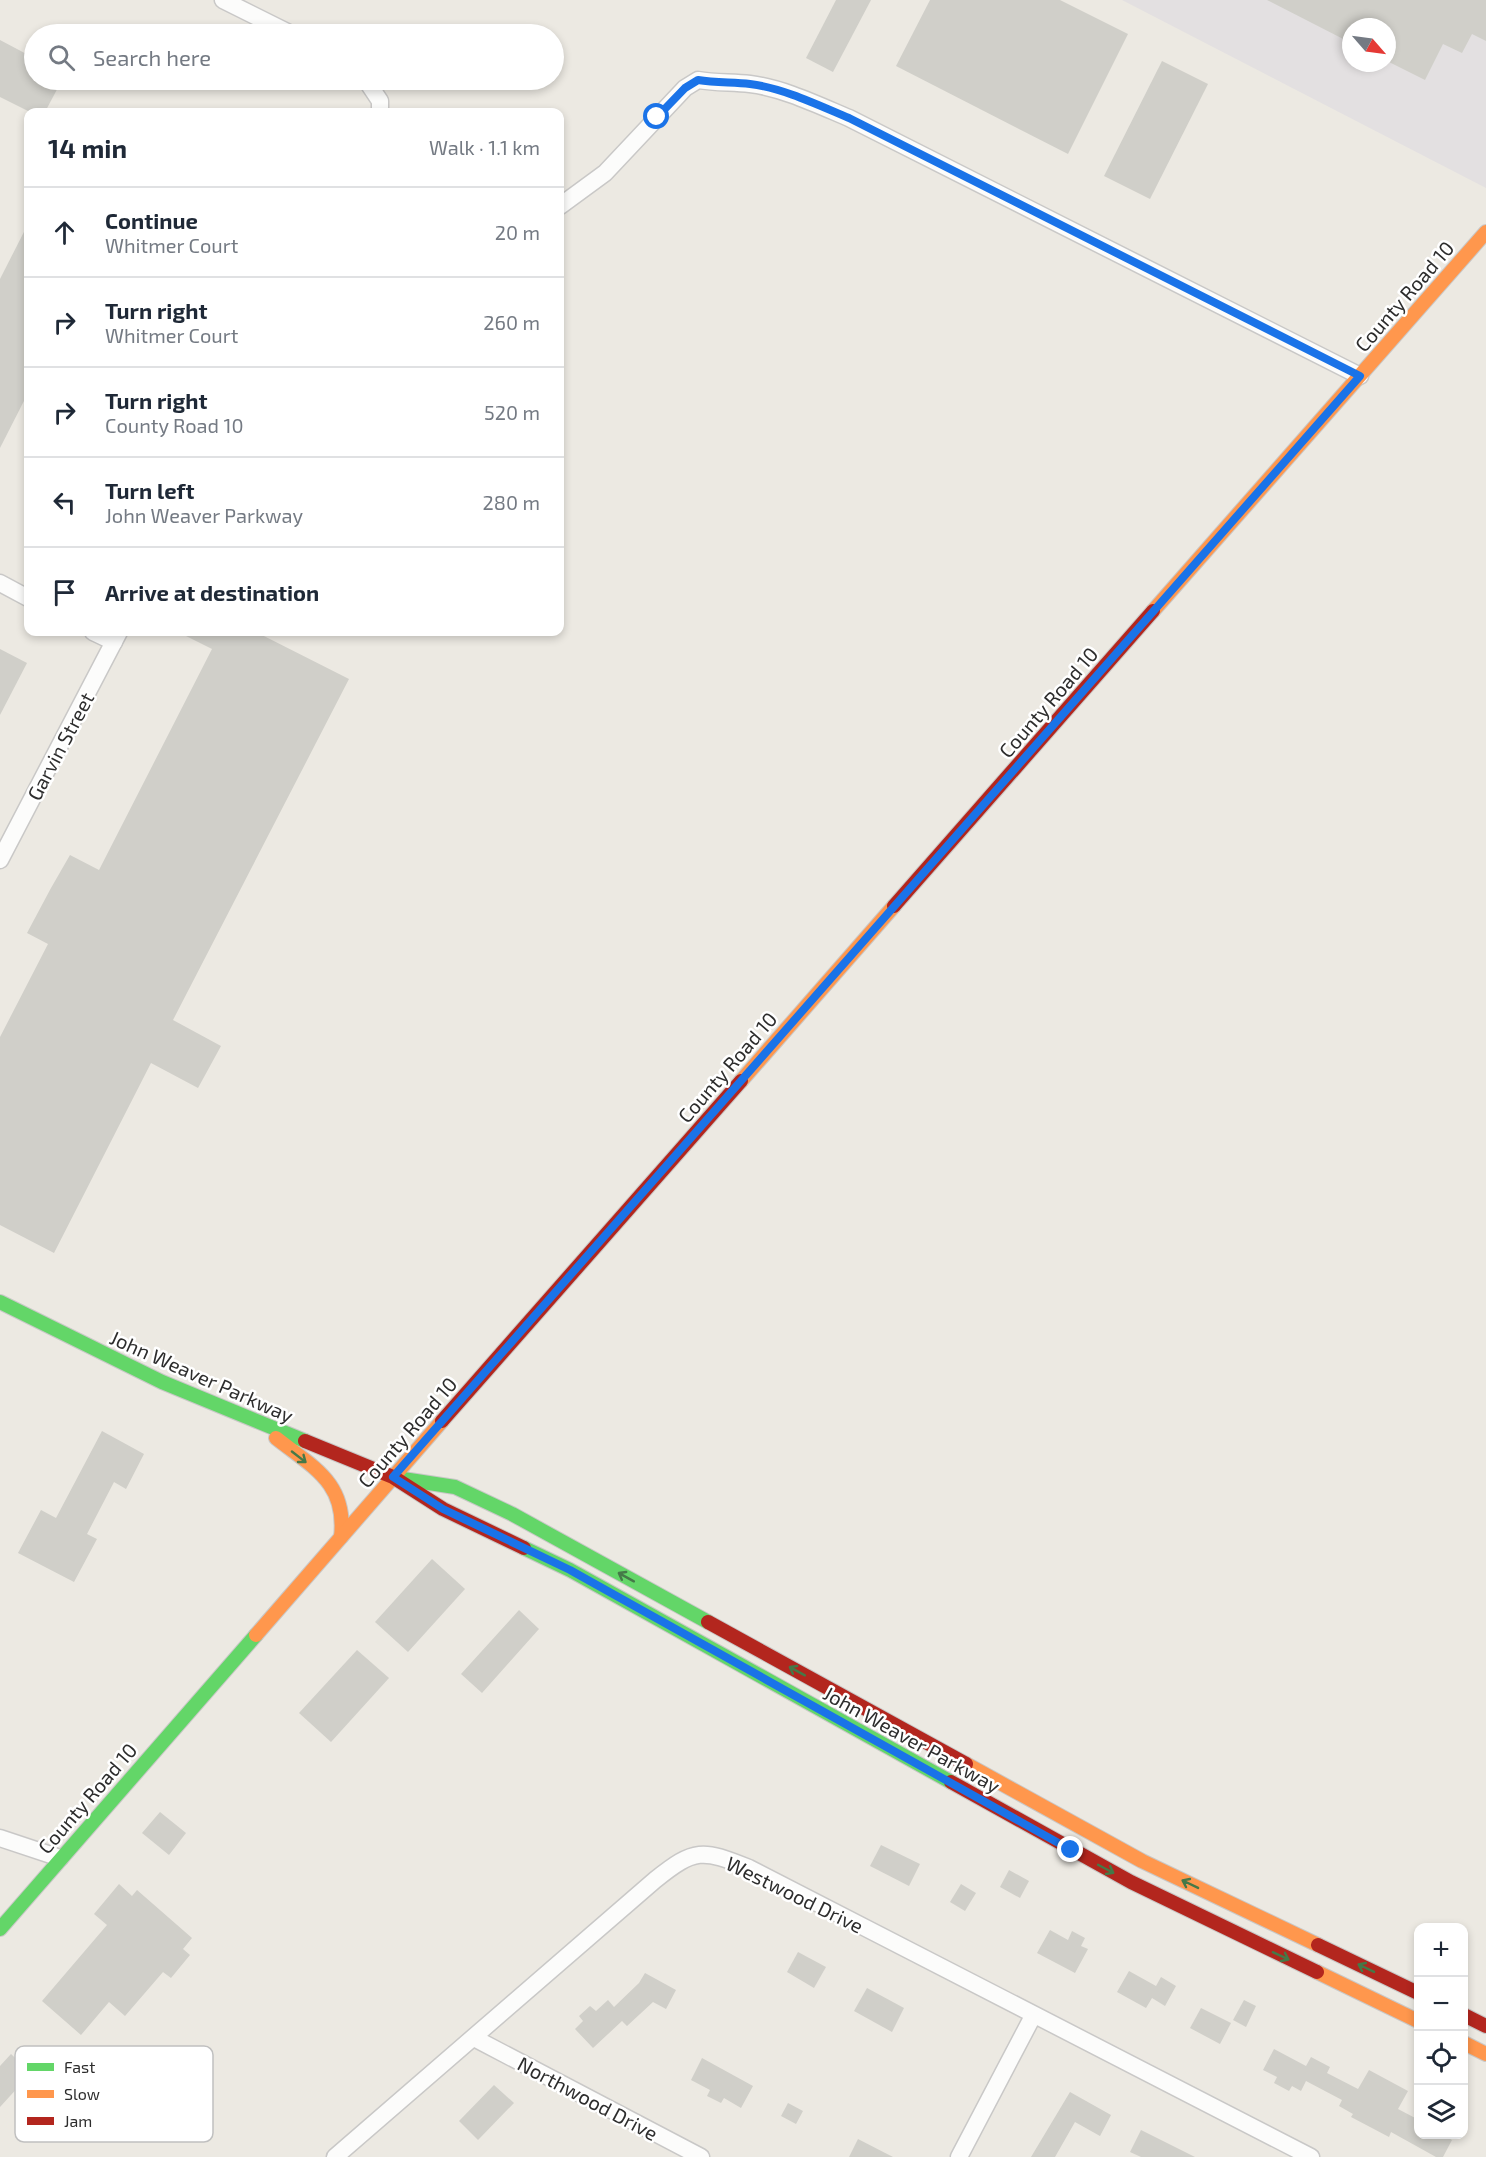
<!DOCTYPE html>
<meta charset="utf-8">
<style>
body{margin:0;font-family:"Exo 2",sans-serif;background:#f2f2f3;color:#1f2937}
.controls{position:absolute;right:18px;bottom:18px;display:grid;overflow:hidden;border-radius:12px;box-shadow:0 3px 9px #0003}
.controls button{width:54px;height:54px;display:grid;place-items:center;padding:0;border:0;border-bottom:2px solid #e0e1e3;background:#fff;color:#1f2937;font:30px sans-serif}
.compass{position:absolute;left:1342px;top:18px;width:54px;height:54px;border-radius:50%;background:#fff;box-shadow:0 3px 9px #0003;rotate:118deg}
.stop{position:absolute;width:18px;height:18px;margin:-14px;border:4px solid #1a73e8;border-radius:50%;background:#fff}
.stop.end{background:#1a73e8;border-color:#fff;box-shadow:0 2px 6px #0008}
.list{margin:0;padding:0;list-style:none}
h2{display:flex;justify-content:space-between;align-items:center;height:78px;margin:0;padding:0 24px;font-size:26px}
h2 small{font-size:20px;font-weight:400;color:#747a83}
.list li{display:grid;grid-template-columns:39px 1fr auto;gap:18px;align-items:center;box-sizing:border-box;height:90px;padding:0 24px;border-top:2px solid #e0e1e3}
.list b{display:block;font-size:22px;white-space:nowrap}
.list p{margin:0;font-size:20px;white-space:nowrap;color:#747a83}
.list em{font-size:20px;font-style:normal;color:#747a83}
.icon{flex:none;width:33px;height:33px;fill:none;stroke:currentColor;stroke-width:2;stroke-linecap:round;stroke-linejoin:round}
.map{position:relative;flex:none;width:1486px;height:2157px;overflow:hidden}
.search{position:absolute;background:#fff;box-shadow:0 3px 9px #0003;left:24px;top:24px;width:540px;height:66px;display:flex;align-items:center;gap:15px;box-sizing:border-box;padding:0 21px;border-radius:33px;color:#747a83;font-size:22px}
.panel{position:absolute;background:#fff;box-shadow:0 3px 9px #0003;left:24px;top:108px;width:540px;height:528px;border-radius:12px}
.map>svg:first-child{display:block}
</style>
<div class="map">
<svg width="1486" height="2157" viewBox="0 0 1486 2157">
<rect width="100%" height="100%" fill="#ece9e2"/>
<!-- industrial -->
<path fill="#e3e0e1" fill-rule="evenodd" d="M1122,0h364v188zM1351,27h36v36h-36z"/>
<!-- building -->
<g fill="#d0cfc9">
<path d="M836,0h35l-38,72 -27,-14z"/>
<path d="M930,0h130l68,34 -60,120 -172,-88z"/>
<path d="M1267,0h219v41l-14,-7 -10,19 -19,-9 -18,36 -38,-19v-34h-36v16z"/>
<path d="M0,40l34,18v22h28l-17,32h-15l-30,-15z"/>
<path d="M1162,61l46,23 -58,115 -46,-23z"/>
<path d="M28,224v169l-28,55v-169z"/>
<path d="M178,632h78l93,47 -176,341 48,26 -23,42 -47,-25 -97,190 -54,-28v-188l48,-93 -21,-11 24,-45 19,-33 29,15 113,-221z"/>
<path d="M0,649l27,14 -27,52z"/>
<path d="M102,1431l42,23 -18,35 -12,-7 -27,52 10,5 -23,43 -56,-29 23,-43 15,8z"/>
<path d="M432,1559l33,30 -57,63 -33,-30z"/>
<path d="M519,1610l20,19 -57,64 -21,-19z"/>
<path d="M357,1650l32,28 -58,64 -32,-29z"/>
<path d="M160,1812l26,21 -17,22 -27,-22z"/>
<path d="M881,1845l39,19 -11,22 -39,-20z"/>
<path d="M1009,1870l20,11 -9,17 -20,-11z"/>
<path d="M119,1884l13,12 5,-6 55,48 -9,11 7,6 -19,23 -8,-6 -38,44 -16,-14 -28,33 -39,-34 65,-76 -13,-11z"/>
<path d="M961,1884l15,9 -11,18 -15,-9z"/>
<path d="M1050,1930l18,10 4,-9 13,7 -4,8 7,3 -13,24 -38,-20z"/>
<path d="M798,1952l28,15 -12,21 -27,-16z"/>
<path d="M1129,1971l27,15 5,-9 15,9 -11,20 -13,-8 -6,10 -29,-16z"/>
<path d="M645,1973l31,17 -10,19 -13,-7 -26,24 -5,-5 -29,27 -18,-19 8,-8 -4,-5 11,-10 6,5 12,-11 6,7 25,-24z"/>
<path d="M867,1988l37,20 -12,24 -38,-21z"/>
<path d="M1244,2000l12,6 -10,21 -13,-7z"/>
<path d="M1201,2008l30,15 -11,21 -30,-16z"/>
<path d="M1274,2049l32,17 5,-9 19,10 -3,6 31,16 11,-19 39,21 -10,18 21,11v14h23l10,6 -9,17h-7l-45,-25 -2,5 -38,-20 2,-3 -14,-8 3,-6 -36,-19 -5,10 -9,-5 -3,5 -15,-8 3,-6 -14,-7z"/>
<path d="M11,2054l20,19 -31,34v-41z"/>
<path d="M702,2058l51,28 -12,22 -17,-10 -3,5 -14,-7 3,-6 -19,-10z"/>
<path d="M494,2085l20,18 -36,37 -19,-19z"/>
<path d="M1070,2092l41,23 -11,21 -25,-14 -20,35h-24z"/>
<path d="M788,2103l15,8 -7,13 -15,-8z"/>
<path d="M1141,2130l54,27h-54l-11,-5z"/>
<path d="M858,2139l35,18h-44z"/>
</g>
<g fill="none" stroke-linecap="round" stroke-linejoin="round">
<defs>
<g id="street">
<path d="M223,0l68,34"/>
<path d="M366,80l14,21v11"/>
<path d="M560,206l45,-33 80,-85 13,-8c18,3 34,2 52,4 33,4 68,21 99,34l511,258"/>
<path d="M0,583l28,15"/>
<path d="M93,632l21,10"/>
<path d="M0,860l119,-228"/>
<path d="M0,1838l60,20"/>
<path d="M474,2038l227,119"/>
<path d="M335,2157l320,-277c40,-32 47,-31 94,-12l562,289"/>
<path d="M959,2157l74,-141"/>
</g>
<g id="fast">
<path d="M0,1302l162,80 143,59"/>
<path d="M403,1479l52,8 57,27 196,108"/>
<path d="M524,1548l46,22 381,212"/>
<path d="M0,1929l256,-294"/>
</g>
<g id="slow">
<path d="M1153,611l333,-379"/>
<path d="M741,1081l153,-175"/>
<path d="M276,1438c38,30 71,45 65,99"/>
<path d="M256,1635l186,-214"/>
<path d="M966,1764l176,97 176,84"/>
<path d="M1317,1972l101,49"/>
<path d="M1464,2043l22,11"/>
</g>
<g id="jam">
<path d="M894,906l259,-295"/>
<path d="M442,1421l299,-340"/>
<path d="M305,1441l88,36 50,32 81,39"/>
<path d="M708,1622l258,142"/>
<path d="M951,1782l180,100 186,90"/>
<path d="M1318,1945l100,48"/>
<path d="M1464,2015l22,11"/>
</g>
</defs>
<!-- street casing -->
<use href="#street" stroke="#c9c8c7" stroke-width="19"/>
<!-- fast casing -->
<use href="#fast" stroke="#c9c8c7" stroke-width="16"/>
<!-- slow casing -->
<use href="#slow" stroke="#c9c8c7" stroke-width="16"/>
<!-- jam casing -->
<use href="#jam" stroke="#c9c8c7" stroke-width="16"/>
<!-- street -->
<use href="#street" stroke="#fcfcfb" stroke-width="16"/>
<!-- fast -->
<use href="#fast" stroke="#63d668" stroke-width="14"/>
<!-- slow -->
<use href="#slow" stroke="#ff974d" stroke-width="14"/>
<!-- jam -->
<use href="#jam" stroke="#b3261e" stroke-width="14"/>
</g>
<!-- one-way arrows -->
<defs><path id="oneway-shaft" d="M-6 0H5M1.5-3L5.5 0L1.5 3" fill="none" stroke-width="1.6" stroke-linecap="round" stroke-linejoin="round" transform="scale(1.5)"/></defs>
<g stroke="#457948">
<use href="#oneway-shaft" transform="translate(299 1457) rotate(38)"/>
<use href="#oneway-shaft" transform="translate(626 1577) rotate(-151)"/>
<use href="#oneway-shaft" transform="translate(797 1671) rotate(-151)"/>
<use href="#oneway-shaft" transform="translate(1106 1869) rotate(28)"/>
<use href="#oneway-shaft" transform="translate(1190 1884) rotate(-154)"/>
<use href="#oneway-shaft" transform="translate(1281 1956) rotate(25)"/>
<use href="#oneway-shaft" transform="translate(1366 1968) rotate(-154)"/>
</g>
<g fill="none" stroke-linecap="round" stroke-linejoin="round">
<!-- route -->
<path stroke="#1a73e8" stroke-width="8" d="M657,117l28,-29 13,-8c18,3 35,2 52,4 33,4 68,21 99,34l511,258 -967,1101 50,32 127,61 501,280"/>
</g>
<g text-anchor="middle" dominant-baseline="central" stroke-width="5" stroke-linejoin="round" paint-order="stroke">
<!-- street labels -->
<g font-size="20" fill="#2d2d2d" stroke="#fff">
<text transform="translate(1404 296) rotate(-49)">County Road 10</text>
<text transform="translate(1048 702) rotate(-49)">County Road 10</text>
<text transform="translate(60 746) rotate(-62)">Garvin Street</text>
<text transform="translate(727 1067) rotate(-49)">County Road 10</text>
<text transform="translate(202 1376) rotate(24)">John Weaver Parkway</text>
<text transform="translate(407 1432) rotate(-49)">County Road 10</text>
<text transform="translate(912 1739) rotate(29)">John Weaver Parkway</text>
<text transform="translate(87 1798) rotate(-49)">County Road 10</text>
<text transform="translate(795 1894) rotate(26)">Westwood Drive</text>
<text transform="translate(588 2098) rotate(28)">Northwood Drive</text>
</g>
</g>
<!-- legend -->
<rect x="15" y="2046" width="198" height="96" rx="9" fill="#fff" stroke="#c0c0c0" stroke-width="1.5"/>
<rect x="27" y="2063" width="27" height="8" fill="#63d668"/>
<rect x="27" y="2090" width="27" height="8" fill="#ff974d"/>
<rect x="27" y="2117" width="27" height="8" fill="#b3261e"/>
<g font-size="16" fill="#2d2d2d">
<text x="64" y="2073">Fast</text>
<text x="64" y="2100">Slow</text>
<text x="64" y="2127">Jam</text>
</g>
</svg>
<div class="controls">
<button>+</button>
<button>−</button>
<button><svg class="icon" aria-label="locate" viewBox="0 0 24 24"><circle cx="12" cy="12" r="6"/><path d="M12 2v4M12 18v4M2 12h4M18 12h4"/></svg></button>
<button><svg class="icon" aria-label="layers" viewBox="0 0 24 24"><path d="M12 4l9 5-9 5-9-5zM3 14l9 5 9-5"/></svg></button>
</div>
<svg class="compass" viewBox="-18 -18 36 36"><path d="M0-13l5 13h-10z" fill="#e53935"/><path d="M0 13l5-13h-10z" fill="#747a83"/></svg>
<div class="stop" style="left:657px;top:117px"></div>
<div class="stop end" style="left:1071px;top:1850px"></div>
<div class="search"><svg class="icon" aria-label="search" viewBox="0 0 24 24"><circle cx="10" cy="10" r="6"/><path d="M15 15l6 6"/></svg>Search here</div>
<section class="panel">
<h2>14 min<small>Walk · 1.1 km</small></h2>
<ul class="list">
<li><svg class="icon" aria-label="ahead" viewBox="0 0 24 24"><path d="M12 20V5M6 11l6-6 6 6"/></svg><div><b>Continue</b><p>Whitmer Court</p></div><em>20 m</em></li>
<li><svg class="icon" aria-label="right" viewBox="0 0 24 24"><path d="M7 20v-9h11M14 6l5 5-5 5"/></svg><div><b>Turn right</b><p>Whitmer Court</p></div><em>260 m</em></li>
<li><svg class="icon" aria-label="right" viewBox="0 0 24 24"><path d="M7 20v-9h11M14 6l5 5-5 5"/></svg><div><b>Turn right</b><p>County Road 10</p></div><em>520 m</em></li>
<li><svg class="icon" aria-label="left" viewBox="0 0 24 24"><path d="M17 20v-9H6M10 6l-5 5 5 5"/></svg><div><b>Turn left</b><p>John Weaver Parkway</p></div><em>280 m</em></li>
<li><svg class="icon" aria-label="arrive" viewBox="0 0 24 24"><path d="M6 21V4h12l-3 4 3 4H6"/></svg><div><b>Arrive at destination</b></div></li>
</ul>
</section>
</div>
